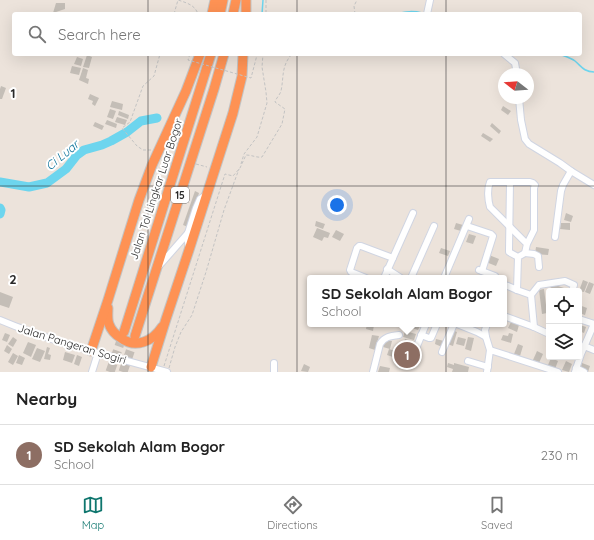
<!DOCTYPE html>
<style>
body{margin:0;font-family:Quicksand,sans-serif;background:#f6f6f6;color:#222}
.controls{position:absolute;right:12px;bottom:12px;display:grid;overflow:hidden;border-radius:4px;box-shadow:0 4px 16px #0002}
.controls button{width:36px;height:36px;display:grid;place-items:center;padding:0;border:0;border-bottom:1px solid #e0e0e0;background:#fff;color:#222;font:20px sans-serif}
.compass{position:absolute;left:498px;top:68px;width:36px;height:36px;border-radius:50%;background:#fff;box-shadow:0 4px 16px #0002;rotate:287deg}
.you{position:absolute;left:337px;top:205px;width:14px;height:14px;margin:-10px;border:3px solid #fff;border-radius:50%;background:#1a73e8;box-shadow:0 0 0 6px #1a73e833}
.badge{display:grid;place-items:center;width:26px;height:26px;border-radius:50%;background:#0f766e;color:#fff;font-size:13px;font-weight:700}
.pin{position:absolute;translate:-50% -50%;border:2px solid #fff;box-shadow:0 1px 4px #0006}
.popup{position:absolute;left:307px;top:275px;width:200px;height:52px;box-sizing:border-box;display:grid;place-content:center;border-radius:4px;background:#fff;filter:drop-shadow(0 1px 3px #0005);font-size:13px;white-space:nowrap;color:#767676}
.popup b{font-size:15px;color:#222}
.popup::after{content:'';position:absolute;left:50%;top:100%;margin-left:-8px;border:8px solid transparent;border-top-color:#fff}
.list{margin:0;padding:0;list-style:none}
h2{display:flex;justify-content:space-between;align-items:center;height:52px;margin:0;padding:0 16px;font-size:17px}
h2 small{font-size:13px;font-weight:400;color:#767676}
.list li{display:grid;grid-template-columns:26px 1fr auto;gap:12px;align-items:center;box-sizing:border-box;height:60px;padding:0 16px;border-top:1px solid #e0e0e0}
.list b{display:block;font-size:15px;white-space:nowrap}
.list p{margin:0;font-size:13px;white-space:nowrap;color:#767676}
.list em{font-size:13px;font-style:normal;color:#767676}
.icon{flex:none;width:22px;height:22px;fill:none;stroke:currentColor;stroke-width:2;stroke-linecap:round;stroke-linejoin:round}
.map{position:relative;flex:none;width:594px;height:372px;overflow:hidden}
.search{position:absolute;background:#fff;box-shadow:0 4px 16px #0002;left:12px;right:12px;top:12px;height:44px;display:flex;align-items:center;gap:10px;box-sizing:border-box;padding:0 14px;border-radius:4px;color:#767676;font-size:15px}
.sheet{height:112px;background:#fff}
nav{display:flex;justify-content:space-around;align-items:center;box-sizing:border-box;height:56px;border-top:1px solid #e0e0e0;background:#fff;font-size:11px;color:#767676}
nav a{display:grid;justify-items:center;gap:2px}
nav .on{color:#0f766e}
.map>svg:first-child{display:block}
</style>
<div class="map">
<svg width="594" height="372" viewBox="0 0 594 372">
<rect width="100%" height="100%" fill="#ece3db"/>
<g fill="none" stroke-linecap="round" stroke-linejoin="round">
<!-- stream -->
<g stroke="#6dd5ee" stroke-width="1.5">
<path d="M262,14l1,-14"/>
<path d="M398,14c6,-3 17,-3 24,-1"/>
<path d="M559,54c5,2 12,4 16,7 6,5 9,11 19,11"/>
</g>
<!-- river -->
<g stroke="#6dd5ee" stroke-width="9">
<path d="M0,182l29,5 18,-4 19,-14 11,-14 7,-5 18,-5 9,-4 16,-9 14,-11 16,-3"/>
<path d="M0,208l1,2 -1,4"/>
</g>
</g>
<!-- building -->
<g fill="#c4beb7">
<path d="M56,3h9v6l-12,4z"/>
<path d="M87,55l5,2 -3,11 -6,-1z"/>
<path d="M77,57l6,2 -2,7 -7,-2z"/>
<path d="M72,66l9,2 -2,7 -9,-2z"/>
<path d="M83,68l5,2 -2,8 3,1 -1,5 -9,-4z"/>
<path d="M1,86l5,2 -4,11h-2v-10z"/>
<path d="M90,94l9,4 -4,8 -3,-2 1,-3 -5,-2z"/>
<path d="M112,101l11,3 -1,6 -12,-3z"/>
<path d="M503,106l8,5 -3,4 -7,-5z"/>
<path d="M110,109l6,2 -3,8 -6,-2z"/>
<path d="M119,111l10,4 -1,4 -10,-4z"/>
<path d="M117,117l10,3 -2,5 -10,-3z"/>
<path d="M107,120l10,4 -1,4 -11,-4z"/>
<path d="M95,122l9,4 -2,4 -9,-4z"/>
<path d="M492,123l9,8 -2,3 -9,-8z"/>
<path d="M483,133l10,6 -3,3 -9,-6z"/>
<path d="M195,191l4,2 -11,34 -5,-2z"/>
<path d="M566,213l7,3 -2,6 -7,-2z"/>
<path d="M316,221l9,3 -2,5 -8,-3z"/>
<path d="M456,223l7,2 -2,6 -7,-2z"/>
<path d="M561,223h9v7l-10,-1z"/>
<path d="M317,228l13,5 -2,5 -4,-1 -2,4 -9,-4z"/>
<path d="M336,230l8,4 -4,7 -8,-4z"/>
<path d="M469,234l7,2 -3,8 -7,-2z"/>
<path d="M536,247l13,2 -1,6 -13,-1z"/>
<path d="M441,248l9,3 -2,5 -9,-3z"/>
<path d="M489,255l10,4 -3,7 -10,-4z"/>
<path d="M583,280l5,2 -4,10 -5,-1z"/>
<path d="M589,282l5,2 -4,10 -5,-2z"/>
<path d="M552,284l15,5 -1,2h-11l-5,-2z"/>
<path d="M544,289l3,24 -5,1 -3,-24z"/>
<path d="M0,292l13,5 -4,11 -9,-3z"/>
<path d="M579,305l8,3 -2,7 -6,-2z"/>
<path d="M511,322l8,3 -2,7 -9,-4z"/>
<path d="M367,324l7,1 -1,6 -7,-2z"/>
<path d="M410,324h11l-3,6 -9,-3z"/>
<path d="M580,325l6,2 -2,6 -5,-2z"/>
<path d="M452,330l5,2 -4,14 -6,-2z"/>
<path d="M405,331l11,3 -2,6 -11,-3z"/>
<path d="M5,333l5,2 -3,7 -5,-2z"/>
<path d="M509,333l4,1 -2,9 -10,-3 2,-5 5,1z"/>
<path d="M372,335l7,1 -4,14 -6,-2z"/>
<path d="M13,337l4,3 -4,7 -5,-3z"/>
<path d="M458,337l8,2 -2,7 -8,-2z"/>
<path d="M468,337l6,1 -3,13 -6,-2z"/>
<path d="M405,339l9,3 -2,5 -9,-3z"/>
<path d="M436,339l8,2 -2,6 -7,-3z"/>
<path d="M385,340l7,1 -2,8 -7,-2z"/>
<path d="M28,342l8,3 -5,12 -8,-4z"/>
<path d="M518,344l5,2 -3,10 -6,-2z"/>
<path d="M7,345l5,4 -3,5 -5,-3z"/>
<path d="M47,347l3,1 -2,6 3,1 -1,5 -6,-1z"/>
<path d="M37,348l8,3 -5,11 -8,-3z"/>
<path d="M389,349l12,4 -2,6 -12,-4z"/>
<path d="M537,351l6,3 -4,9 -6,-3z"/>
<path d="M65,352l10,3 -3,8 -9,-3z"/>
<path d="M13,353l5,3 -5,9 -5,-3z"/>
<path d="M19,355l6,3 -3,7 -6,-2z"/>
<path d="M77,355l5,2 -3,9 -5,-2z"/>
<path d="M551,358l7,3 -3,8 -7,-4z"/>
<path d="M566,361l6,3 -3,8 -7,-2z"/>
<path d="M448,363l6,2v-2l15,4 -1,5h-16l1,-3 -6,-2z"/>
<path d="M582,363l8,3 -2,6 -8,-3z"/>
<path d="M304,364l6,3 -2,5 -7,-1z"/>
<path d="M380,366l10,2 -1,4h-11z"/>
</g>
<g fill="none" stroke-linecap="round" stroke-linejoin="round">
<!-- highway-tunnel -->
<g stroke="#c5beb7" stroke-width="9" stroke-dasharray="9 4.5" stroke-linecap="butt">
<path d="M110,372l14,-40"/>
<path d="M123,372l12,-35"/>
</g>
<defs>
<g id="minor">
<path d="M427,14l3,-14"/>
<path d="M504,54l11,9 2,11"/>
<path d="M519,98l2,22 4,19 4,5 31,19 11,8 23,14"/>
<path d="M510,182l-1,68v2l9,5"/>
<path d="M467,226l24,8 2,2 -11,35"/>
<path d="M555,237l6,-46 2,-6 8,-14"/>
<path d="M189,247l-2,-9 1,-5 8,-25 4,-9 6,-4"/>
<path d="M525,253l9,1 4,2 1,11"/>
<path d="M159,266l29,-33"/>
<path d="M387,269l14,9"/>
<path d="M479,270l16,6"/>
<path d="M366,278l-15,-6 -1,-2 7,-22 2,-2h2l32,12"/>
<path d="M384,278l29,-65"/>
<path d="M411,278l23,-52"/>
<path d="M444,278l25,-59"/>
<path d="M504,285l4,1 9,4 1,-33 7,-4 2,-9 7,-14v-42l1,-3 -2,-2 -3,-1h-40c-3,7 -2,18 0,25l37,37"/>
<path d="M517,290l14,5 3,32"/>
<path d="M531,295l8,-10 26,-4 9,4 -2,6"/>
<path d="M504,316l30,11 15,7"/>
<path d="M579,319l15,5"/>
<path d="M0,320c54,23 111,36 167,52"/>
<path d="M457,324l20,8 9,5 4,13"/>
<path d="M421,335l8,3h2l6,-14"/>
<path d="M486,337l-1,-7 2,-6"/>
<path d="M417,346l9,-22"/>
<path d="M584,346l10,4"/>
<path d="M442,352l12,-28"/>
<path d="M468,361l20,6"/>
<path d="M274,363v9"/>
<path d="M576,368l8,4"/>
<path d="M92,372l6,-19"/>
<path d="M373,372l7,-28c4,-7 10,-8 19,-9"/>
<path d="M487,372l3,-22 68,22"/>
<path d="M575,372l6,-18 13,-30"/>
</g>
<g id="highway">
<path d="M212,14l3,-14"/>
<path d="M220,14l3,-14"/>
<path d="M233,14l3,-14"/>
<path d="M246,14v-14"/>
<path d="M108,308c0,5 -1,11 1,16 2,6 7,11 12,14 15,11 32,3 41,-11"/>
<path d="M124,332l87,-278"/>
<path d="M135,336l79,-247 10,-35"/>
<path d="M91,351l17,-51 31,-100 13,-35 34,-74 14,-37"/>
<path d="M151,367l15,-48 23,-69 44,-137 9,-37 1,-22"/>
</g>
</defs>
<!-- minor casing -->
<use href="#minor" stroke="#d0d5e2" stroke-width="8"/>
<!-- highway casing -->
<use href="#highway" stroke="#c3c3c3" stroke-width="11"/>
<!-- path -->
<g stroke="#c3c3c3" stroke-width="1" stroke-dasharray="3 2" stroke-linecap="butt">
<path d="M266,0v14"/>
<path d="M174,14l4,-14c9,3 17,5 20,14"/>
<path d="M355,14l-1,-8 3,-6"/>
<path d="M257,55v-1"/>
<path d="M151,150h-8l-6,-4 -15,-18 8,-6 13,-36 11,-10 6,-22"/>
<path d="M164,154l8,3"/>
<path d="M196,164l11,3"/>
<path d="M241,164l3,-10 13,-17 10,-34 -1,-11 -4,-25 1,-13"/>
<path d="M164,366l61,-192 8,2 7,-8 6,-13c6,0 11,3 16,2l20,-33 3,-15 -10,-7c1,-4 5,-7 6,-11 3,-14 0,-25 11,-37"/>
<path d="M169,368l6,-21 6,-15 11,-17 14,-43 18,-62 15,-41"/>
</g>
<!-- minor -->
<use href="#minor" stroke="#fff" stroke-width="6"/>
<!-- highway -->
<use href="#highway" stroke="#fe9254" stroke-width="9"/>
<!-- path-bridge -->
<path stroke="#c3c3c3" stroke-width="1" stroke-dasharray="3 2" stroke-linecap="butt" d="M190,54l-2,6 63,18 6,-23"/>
</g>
<!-- grid -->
<path fill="none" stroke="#292929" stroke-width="1" stroke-opacity="0.55" d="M148,0v14M297,0v14M446,0v14M148,54v318M297,54v318M446,54v318M0,186h594"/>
<g text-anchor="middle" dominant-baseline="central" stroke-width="4" stroke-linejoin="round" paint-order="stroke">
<!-- shield labels -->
<rect fill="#fff" stroke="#696969" stroke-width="1" x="171" y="187" width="18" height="16" rx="3"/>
<g font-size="10" font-weight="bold" fill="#292929">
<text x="180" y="195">15</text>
</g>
<!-- street labels -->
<g font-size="11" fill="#292929" stroke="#fff">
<text transform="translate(156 189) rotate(-72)">Jalan Tol Lingkar Luar Bogor</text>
<text transform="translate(72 344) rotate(17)">Jalan Pangeran Sogiri</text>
</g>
<!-- water labels -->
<g font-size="12" font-style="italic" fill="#0d739a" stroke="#fff">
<text transform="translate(62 155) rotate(-40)">Ci Luar</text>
</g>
</g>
<g font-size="13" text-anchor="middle" font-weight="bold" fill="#292929" stroke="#fff" stroke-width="4" stroke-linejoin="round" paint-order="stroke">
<text x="13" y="98">1</text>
<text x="13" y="284">2</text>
</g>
</svg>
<div class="controls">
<button><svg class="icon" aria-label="locate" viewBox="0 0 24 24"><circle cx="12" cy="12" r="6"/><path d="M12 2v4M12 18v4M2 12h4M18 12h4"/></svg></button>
<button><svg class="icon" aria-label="layers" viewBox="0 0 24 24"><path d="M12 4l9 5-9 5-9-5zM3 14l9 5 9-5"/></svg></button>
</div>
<svg class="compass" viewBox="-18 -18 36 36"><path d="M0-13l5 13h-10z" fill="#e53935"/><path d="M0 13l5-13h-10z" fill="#767676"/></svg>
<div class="you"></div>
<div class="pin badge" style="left:407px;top:355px;background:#8d6e63">1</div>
<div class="popup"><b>SD Sekolah Alam Bogor</b>School</div>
<div class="search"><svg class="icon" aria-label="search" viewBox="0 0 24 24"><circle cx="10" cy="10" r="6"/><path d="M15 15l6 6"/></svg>Search here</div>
</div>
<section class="sheet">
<h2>Nearby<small></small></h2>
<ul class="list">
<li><span class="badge" style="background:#8d6e63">1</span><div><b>SD Sekolah Alam Bogor</b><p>School</p></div><em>230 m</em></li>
</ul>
</section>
<nav>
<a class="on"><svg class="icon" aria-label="map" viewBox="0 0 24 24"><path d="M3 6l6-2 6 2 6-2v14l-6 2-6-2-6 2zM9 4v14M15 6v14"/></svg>Map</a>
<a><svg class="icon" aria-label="directions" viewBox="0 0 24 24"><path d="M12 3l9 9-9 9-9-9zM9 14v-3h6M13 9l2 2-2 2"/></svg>Directions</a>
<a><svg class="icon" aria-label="saved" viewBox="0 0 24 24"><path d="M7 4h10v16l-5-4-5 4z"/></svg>Saved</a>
</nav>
